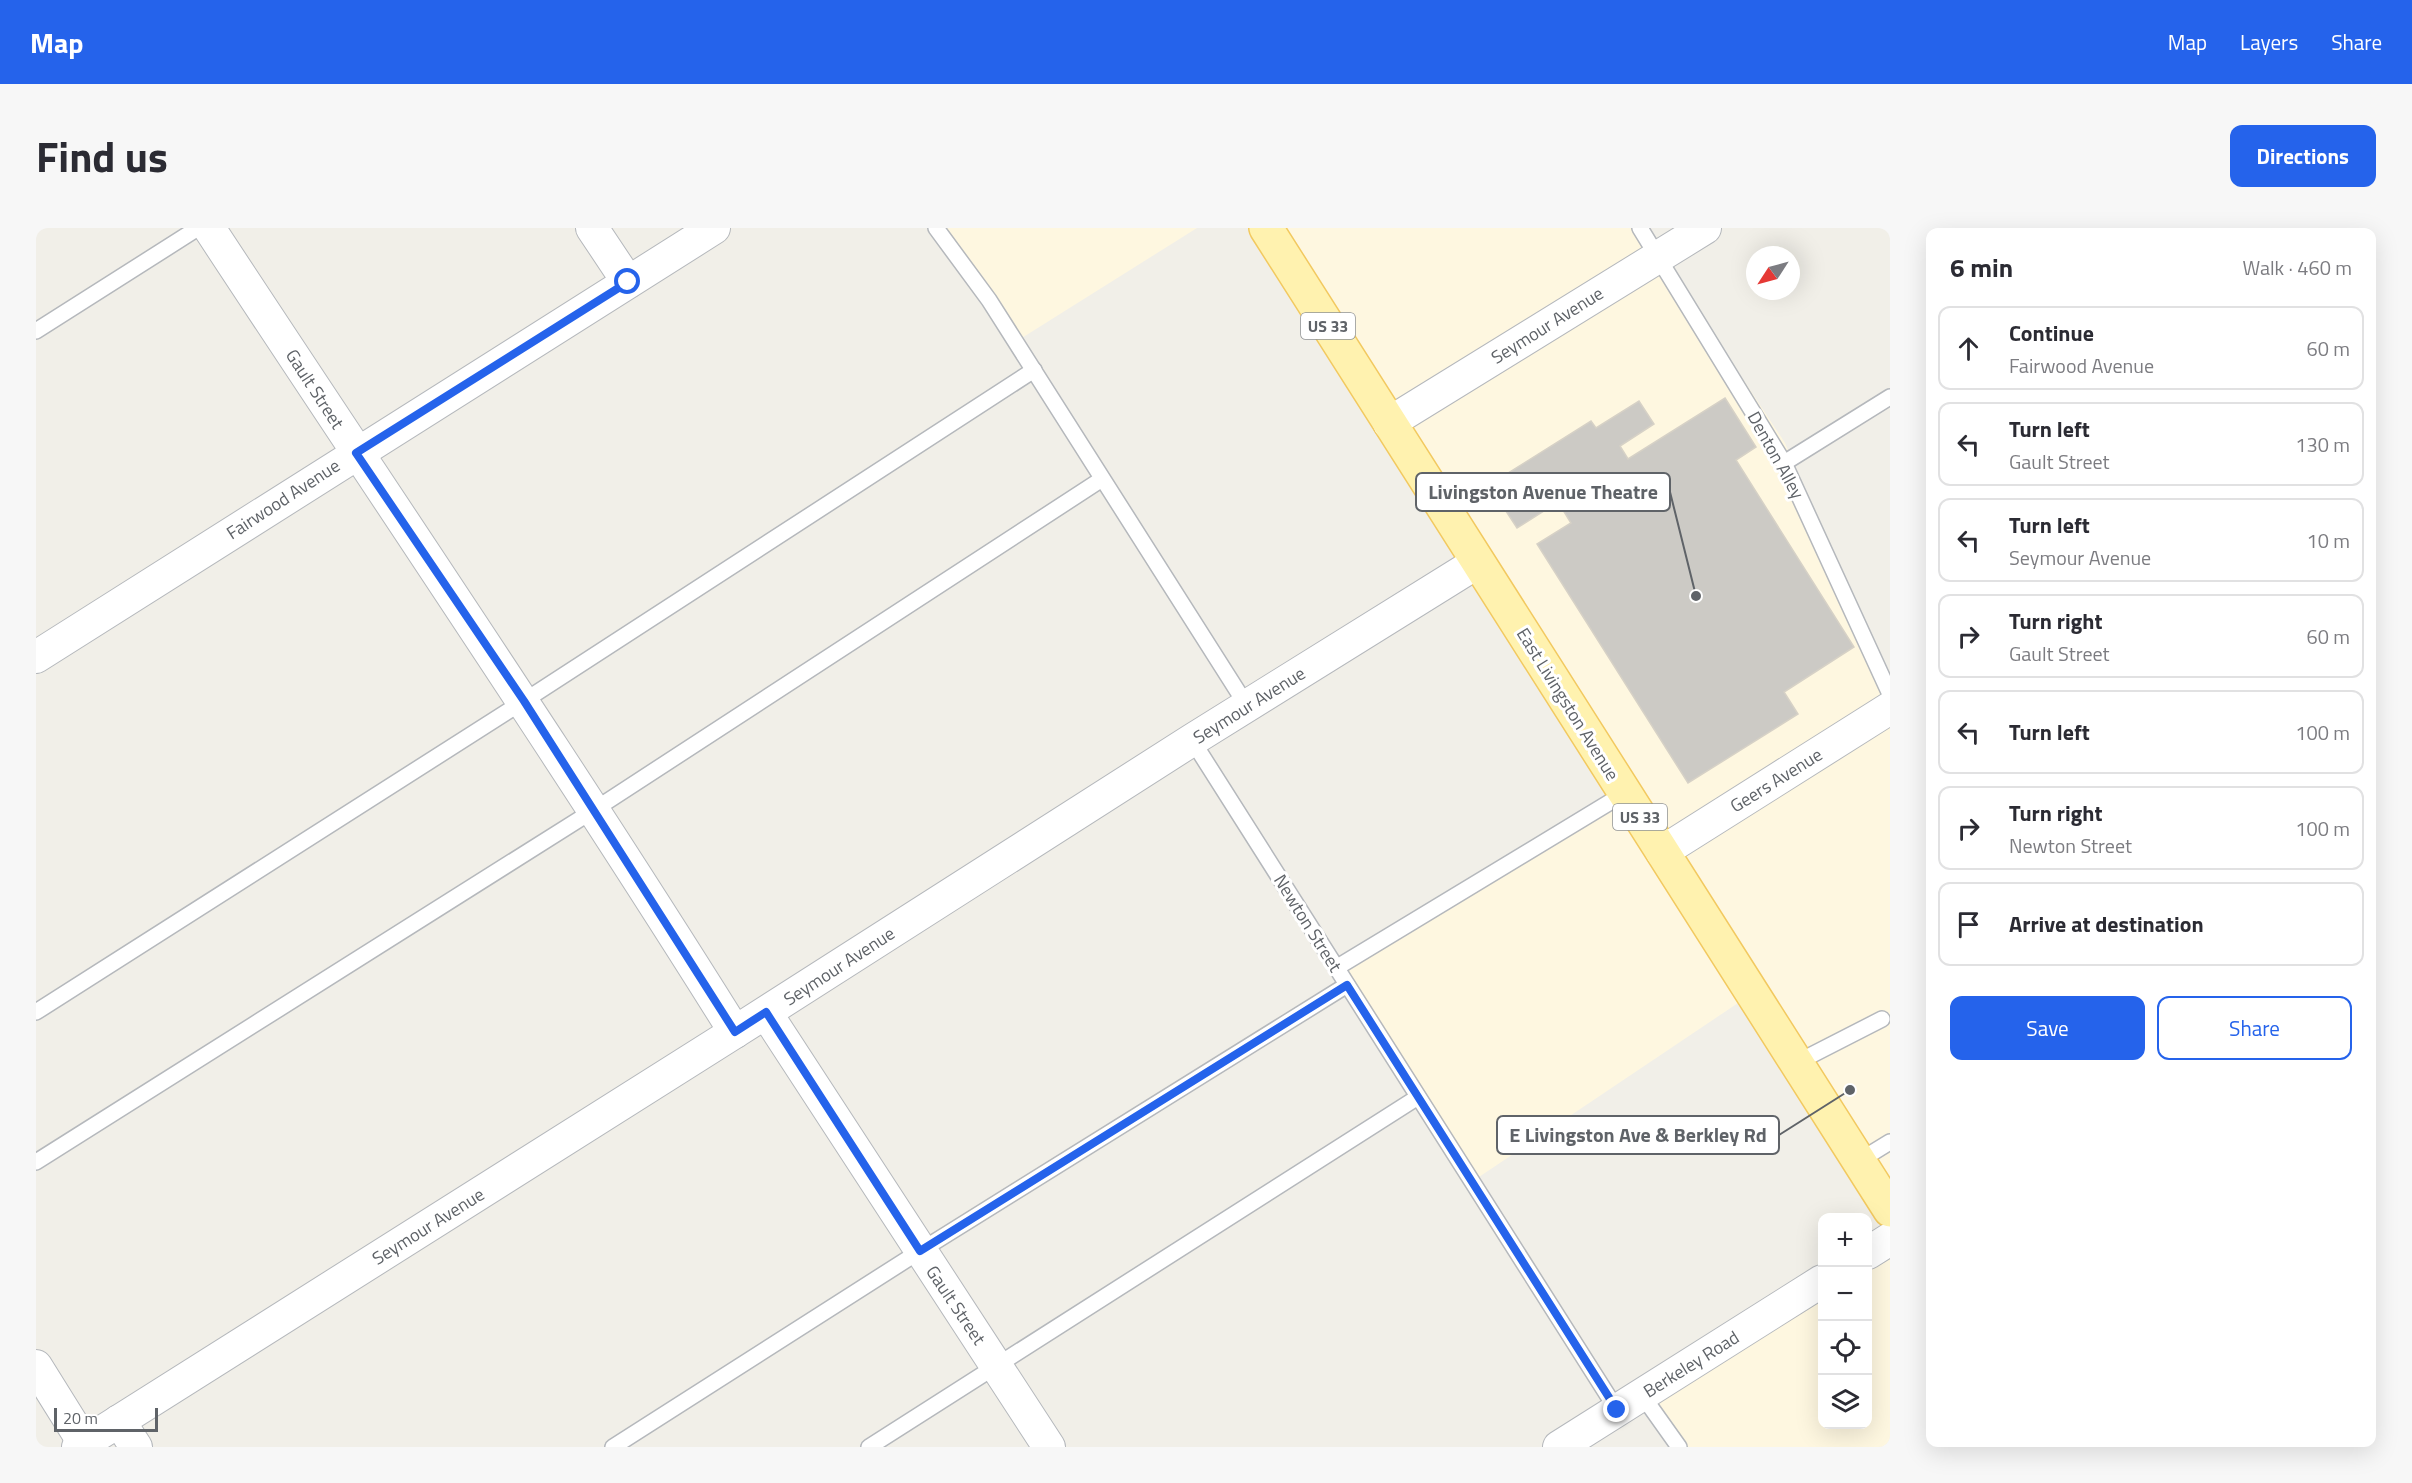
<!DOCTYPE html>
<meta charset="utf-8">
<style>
body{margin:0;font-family:"Titillium Web",sans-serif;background:#f7f7f7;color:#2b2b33}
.controls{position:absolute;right:18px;bottom:18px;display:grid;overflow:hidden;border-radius:12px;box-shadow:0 6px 24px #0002}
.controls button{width:54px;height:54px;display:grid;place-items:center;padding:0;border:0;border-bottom:2px solid #e1e1e2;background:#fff;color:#2b2b33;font:30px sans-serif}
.compass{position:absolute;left:1710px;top:18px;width:54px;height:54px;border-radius:50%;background:#fff;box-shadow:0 6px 24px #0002;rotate:234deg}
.scale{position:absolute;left:18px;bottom:15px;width:104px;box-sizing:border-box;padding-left:6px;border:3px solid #5f6368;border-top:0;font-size:16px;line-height:21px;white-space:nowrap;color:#5f6368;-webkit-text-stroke:4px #fff;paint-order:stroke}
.stop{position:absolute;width:18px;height:18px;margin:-14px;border:4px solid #2563eb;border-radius:50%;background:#fff}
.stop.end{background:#2563eb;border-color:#fff;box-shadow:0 2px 6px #0008}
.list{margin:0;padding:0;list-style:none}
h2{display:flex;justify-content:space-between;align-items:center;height:78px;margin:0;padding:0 24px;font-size:26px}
h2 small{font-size:20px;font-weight:400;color:#7c7c81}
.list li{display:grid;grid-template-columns:39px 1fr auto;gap:18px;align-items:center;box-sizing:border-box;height:84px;margin:0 12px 12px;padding:0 12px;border:2px solid #e1e1e2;border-radius:12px}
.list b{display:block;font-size:22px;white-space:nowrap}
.list p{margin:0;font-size:20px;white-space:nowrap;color:#7c7c81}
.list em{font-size:20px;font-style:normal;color:#7c7c81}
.actions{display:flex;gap:12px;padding:18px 24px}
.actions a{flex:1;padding:14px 0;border:2px solid #2563eb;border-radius:12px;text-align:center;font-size:21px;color:#2563eb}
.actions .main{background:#2563eb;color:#fff}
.icon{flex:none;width:33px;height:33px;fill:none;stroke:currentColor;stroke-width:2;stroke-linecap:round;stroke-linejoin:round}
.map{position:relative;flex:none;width:1854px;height:1219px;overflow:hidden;border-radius:12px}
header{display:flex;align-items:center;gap:36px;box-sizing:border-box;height:84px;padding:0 30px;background:#2563eb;color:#fff}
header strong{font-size:28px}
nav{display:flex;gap:33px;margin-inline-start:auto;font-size:21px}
.intro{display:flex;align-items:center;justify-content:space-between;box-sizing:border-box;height:144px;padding:0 36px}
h1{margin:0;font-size:42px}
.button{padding:15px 27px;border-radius:12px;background:#2563eb;color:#fff;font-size:21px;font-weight:700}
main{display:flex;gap:36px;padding:0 36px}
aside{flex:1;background:#fff;border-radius:12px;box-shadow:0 6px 24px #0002}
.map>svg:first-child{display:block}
</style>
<header>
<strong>Map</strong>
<nav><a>Map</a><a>Layers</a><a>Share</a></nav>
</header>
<div class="intro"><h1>Find us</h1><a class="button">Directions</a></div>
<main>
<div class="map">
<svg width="1854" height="1219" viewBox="0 0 1854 1219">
<rect width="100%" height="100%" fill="#f1efe8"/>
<!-- commercial -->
<g fill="#fef7e0">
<path d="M900,0h261l-180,113z"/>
<path d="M1222,0h386l141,215 105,254v529l-146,-227 -274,184 -136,-211 283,-181z"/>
<path d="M1854,1013v206h-216l-38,-49 186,-115v141h46v-169z"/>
</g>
<!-- building -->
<path fill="#cccac5" stroke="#d6d1c6" stroke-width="1.5" d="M1689,170l31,49 -20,13 118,187 -70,45 14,22 -110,69 -151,-239 34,-21 -13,-21 -41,26 -28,-43 102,-64 5,7 43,-27 15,23 -34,22 8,13z"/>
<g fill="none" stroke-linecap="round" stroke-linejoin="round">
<defs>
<g id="service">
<path d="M900,0l53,72 258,406"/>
<path d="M1604,0l144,235 106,231"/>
<path d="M0,103l162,-103"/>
<path d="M1748,235l106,-66"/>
<path d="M1156,512l425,670"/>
<path d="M1300,740l289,-175"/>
<path d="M0,784l488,-311 510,-331"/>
<path d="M1760,835l86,-44"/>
<path d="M1823,933l31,-19"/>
<path d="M0,934l558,-352 508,-331"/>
<path d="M1606,1167l37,52"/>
<path d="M577,1219l307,-196 427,-266"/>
<path d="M833,1219l549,-350"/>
</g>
<g id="minor">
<path d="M173,0c176,268 356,532 526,804"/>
<path d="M556,0l36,54"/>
<path d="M1353,195l316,-195"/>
<path d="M0,429l678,-429"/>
<path d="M1626,624l228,-144"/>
<path d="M730,785l283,434"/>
<path d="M1832,1025l22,-14"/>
<path d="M0,1138l48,77"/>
<path d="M83,1193l17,26"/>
<path d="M42,1219l657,-415 457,-292 286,-178"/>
<path d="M1523,1219l263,-166"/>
</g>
<path id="primary" d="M1230,0l624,982"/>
</defs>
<!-- service casing -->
<use href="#service" stroke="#b5b8bc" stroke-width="18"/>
<!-- minor casing -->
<use href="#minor" stroke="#b5b8bc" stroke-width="34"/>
<!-- primary casing -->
<use href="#primary" stroke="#f2c960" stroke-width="36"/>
<!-- service -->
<use href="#service" stroke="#fff" stroke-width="15"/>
<!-- minor -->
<use href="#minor" stroke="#fff" stroke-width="32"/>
<!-- primary -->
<use href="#primary" stroke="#fff2af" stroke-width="33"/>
</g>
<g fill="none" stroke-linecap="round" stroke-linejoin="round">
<!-- route -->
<path stroke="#2563eb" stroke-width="8" d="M592,54l-272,171 168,248 211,331 31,-20 154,239 427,-266 270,425"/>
</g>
<g text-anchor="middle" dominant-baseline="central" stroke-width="6" stroke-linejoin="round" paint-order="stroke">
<!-- shield labels -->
<g fill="#fff" stroke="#8f9295" stroke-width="1.5">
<rect x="1265" y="85" width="54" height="26" rx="4.5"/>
<rect x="1577" y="576" width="54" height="26" rx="4.5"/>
</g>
<g font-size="16" font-weight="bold" fill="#5f6368">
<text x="1292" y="98">US 33</text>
<text x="1604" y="589">US 33</text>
</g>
<!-- street labels -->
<g font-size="18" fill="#5f6368" stroke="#fff">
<text transform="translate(1511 97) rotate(-32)">Seymour Avenue</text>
<text transform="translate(279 161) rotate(57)">Gault Street</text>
<text transform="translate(1740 227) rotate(61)">Denton Alley</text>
<text transform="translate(247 271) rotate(-33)">Fairwood Avenue</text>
<text transform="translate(1532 476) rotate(58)">East Livingston Avenue</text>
<text transform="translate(1213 477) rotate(-32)">Seymour Avenue</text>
<text transform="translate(1740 552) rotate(-32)">Geers Avenue</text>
<text transform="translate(1272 695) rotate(58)">Newton Street</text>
<text transform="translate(803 738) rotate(-33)">Seymour Avenue</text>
<text transform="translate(392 998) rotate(-32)">Seymour Avenue</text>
<text transform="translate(920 1077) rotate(56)">Gault Street</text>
<text transform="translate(1655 1136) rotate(-32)">Berkeley Road</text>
</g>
</g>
<!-- callouts -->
<path fill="none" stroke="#5f6368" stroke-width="2" d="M1660 368L1634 264M1814 862L1743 907"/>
<g fill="#5f6368" stroke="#fff" stroke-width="2">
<circle cx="1660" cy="368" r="6"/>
<circle cx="1814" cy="862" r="6"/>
</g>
<g fill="#fff" stroke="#5f6368" stroke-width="2">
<rect x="1380" y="245" width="254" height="38" rx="6"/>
<rect x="1461" y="888" width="282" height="38" rx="6"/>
</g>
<g font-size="20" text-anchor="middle" font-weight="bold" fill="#5f6368">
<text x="1507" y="271">Livingston Avenue Theatre</text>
<text x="1602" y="914">E Livingston Ave &amp; Berkley Rd</text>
</g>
</svg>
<div class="controls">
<button>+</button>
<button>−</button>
<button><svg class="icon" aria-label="locate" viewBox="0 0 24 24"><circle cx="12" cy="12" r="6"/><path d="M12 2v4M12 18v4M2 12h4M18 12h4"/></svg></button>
<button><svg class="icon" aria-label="layers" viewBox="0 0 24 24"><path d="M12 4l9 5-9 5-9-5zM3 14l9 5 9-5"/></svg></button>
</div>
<svg class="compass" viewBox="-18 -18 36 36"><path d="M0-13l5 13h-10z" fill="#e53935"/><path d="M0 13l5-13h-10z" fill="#7c7c81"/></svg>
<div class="scale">20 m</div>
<div class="stop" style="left:592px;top:54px"></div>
<div class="stop end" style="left:1581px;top:1182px"></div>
</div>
<aside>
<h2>6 min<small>Walk · 460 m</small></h2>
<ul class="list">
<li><svg class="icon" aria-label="ahead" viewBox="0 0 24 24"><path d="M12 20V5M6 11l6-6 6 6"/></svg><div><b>Continue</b><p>Fairwood Avenue</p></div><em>60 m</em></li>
<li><svg class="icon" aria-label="left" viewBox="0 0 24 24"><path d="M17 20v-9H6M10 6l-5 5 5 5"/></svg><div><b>Turn left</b><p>Gault Street</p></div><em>130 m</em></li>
<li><svg class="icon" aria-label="left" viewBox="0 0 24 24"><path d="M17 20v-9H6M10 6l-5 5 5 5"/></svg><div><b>Turn left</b><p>Seymour Avenue</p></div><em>10 m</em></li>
<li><svg class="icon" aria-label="right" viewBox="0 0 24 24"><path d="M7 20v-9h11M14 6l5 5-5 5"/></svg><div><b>Turn right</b><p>Gault Street</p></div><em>60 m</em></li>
<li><svg class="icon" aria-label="left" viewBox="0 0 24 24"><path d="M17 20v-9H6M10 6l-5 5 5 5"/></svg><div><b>Turn left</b></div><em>100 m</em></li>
<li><svg class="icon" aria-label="right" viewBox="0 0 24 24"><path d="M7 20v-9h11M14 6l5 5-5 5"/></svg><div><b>Turn right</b><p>Newton Street</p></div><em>100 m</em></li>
<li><svg class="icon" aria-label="arrive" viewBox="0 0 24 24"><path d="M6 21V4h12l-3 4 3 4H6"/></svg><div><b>Arrive at destination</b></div></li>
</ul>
<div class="actions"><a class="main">Save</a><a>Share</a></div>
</aside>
</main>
